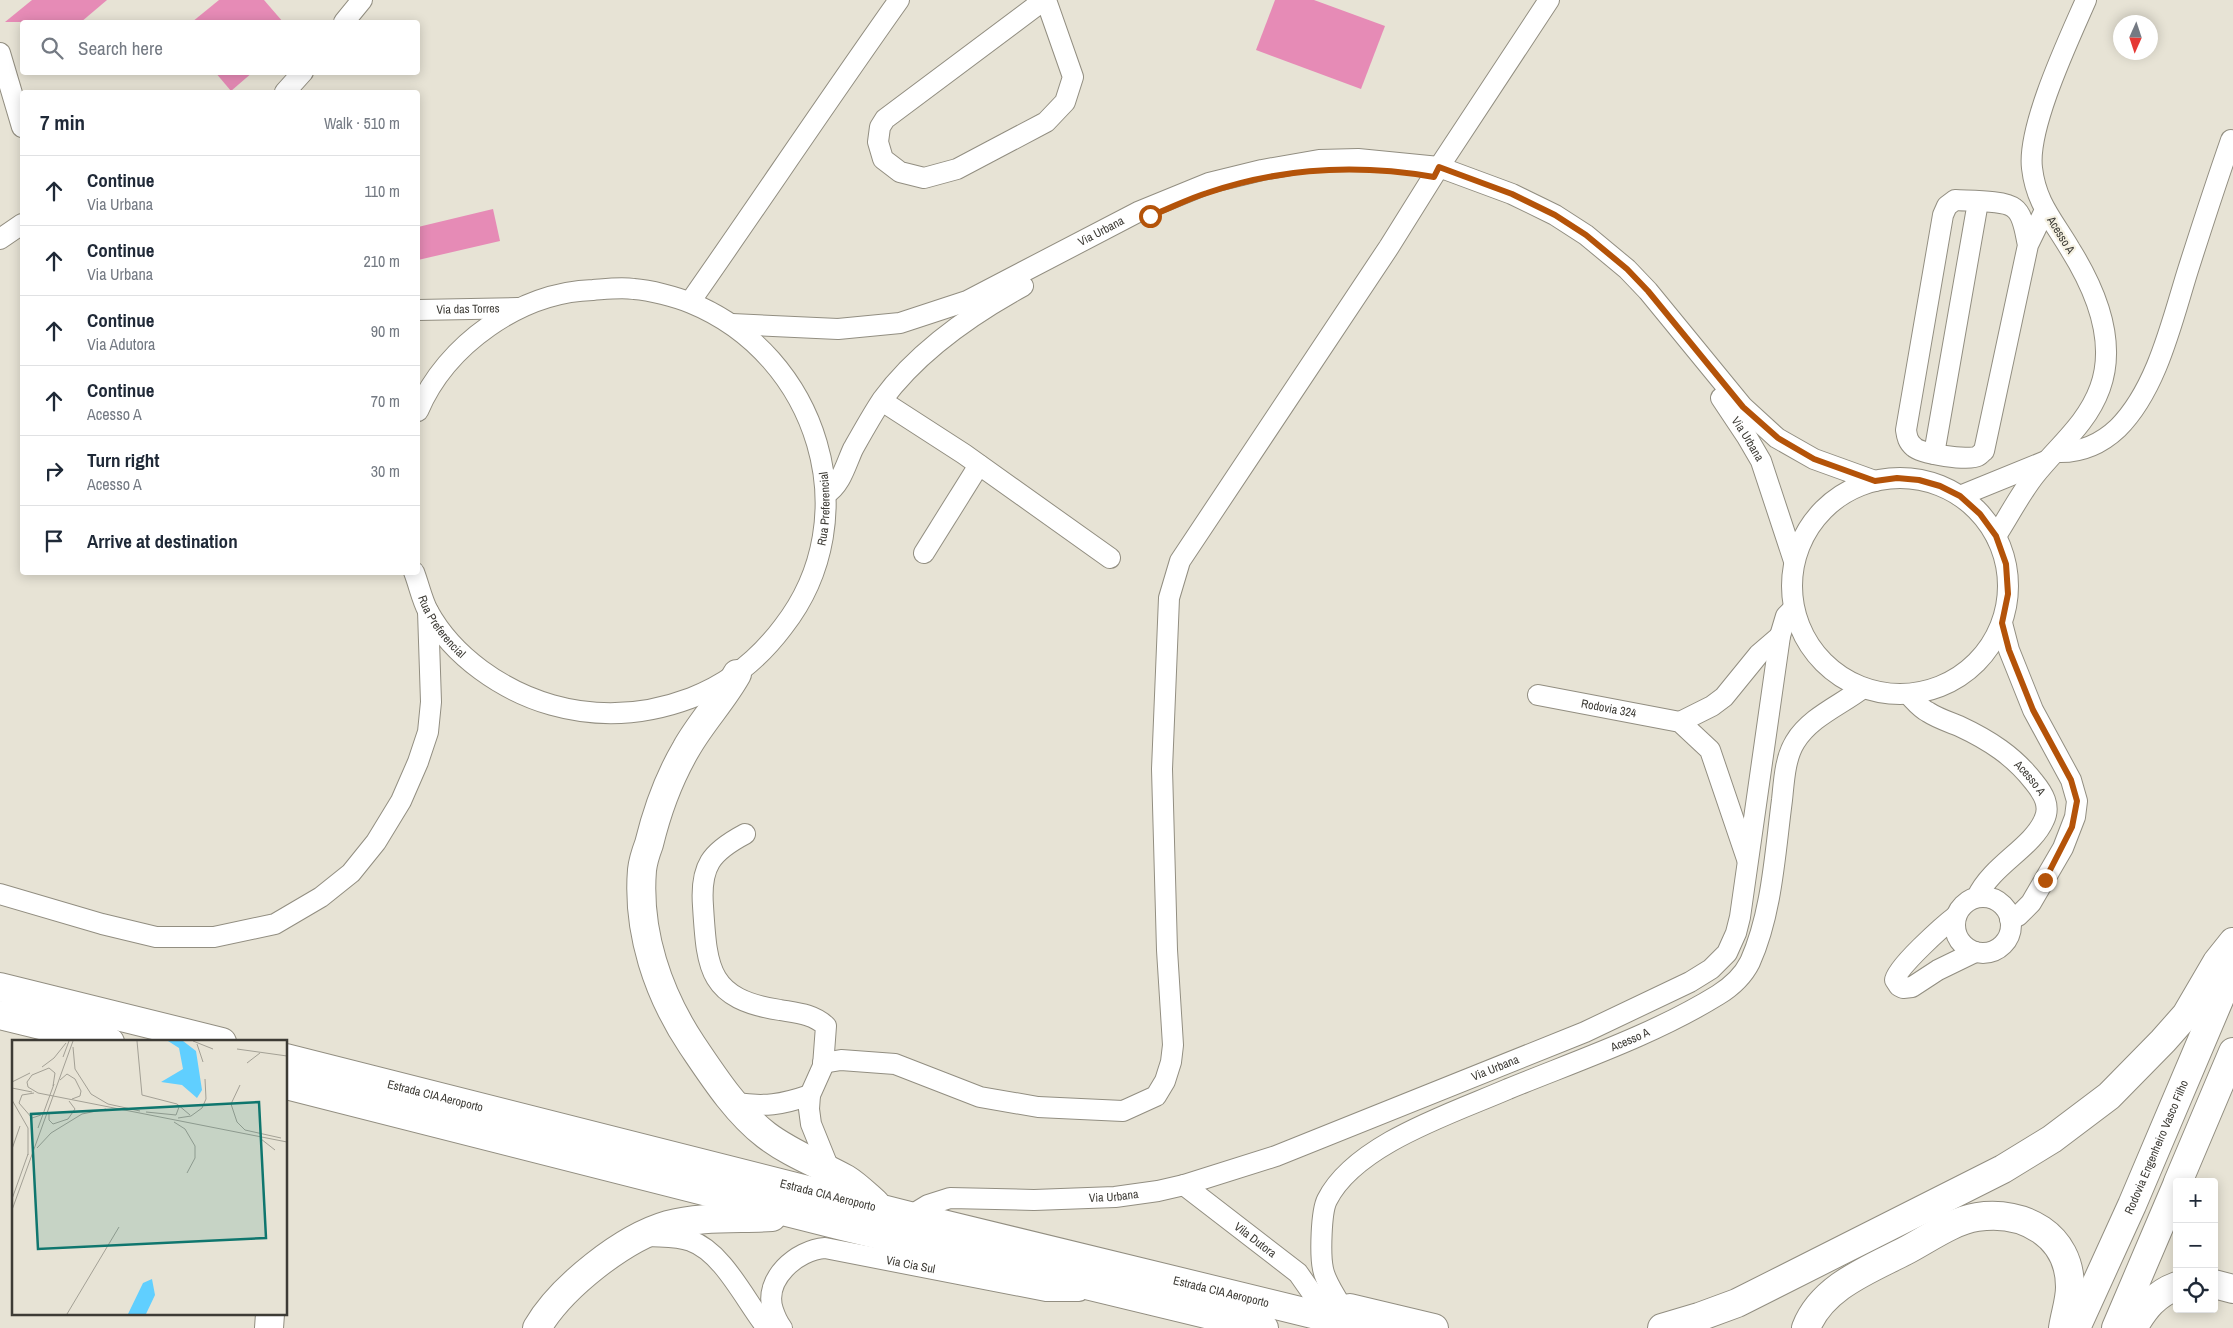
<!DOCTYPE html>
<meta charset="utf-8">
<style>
body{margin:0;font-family:"Archivo Narrow",sans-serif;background:#f6f6f7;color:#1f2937}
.controls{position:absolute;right:15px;bottom:15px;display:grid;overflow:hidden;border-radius:5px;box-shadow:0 2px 12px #0003}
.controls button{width:45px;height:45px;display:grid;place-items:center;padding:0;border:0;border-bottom:1px solid #e0e1e3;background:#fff;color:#1f2937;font:25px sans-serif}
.compass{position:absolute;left:2113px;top:15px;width:45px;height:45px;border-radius:50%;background:#fff;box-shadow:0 2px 12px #0003;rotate:183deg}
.stop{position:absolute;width:15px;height:15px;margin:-11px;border:4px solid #b45309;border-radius:50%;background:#fff}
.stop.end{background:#b45309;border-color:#fff;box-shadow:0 1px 5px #0008}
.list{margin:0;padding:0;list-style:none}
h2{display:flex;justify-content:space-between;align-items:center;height:65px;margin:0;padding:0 20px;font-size:21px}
h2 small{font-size:16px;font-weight:400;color:#747a83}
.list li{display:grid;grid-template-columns:32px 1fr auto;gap:15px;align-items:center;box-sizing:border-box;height:70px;padding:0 20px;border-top:1px solid #e0e1e3}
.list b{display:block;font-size:19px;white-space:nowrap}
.list p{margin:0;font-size:16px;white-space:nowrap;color:#747a83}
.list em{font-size:16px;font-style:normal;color:#747a83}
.icon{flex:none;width:28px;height:28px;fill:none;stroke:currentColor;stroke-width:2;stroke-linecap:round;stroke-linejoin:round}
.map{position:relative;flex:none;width:2233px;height:1328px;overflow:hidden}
.search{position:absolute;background:#fff;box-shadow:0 2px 12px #0003;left:20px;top:20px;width:400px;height:55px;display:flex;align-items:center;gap:12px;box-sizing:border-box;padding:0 18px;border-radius:5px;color:#747a83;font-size:19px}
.panel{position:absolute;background:#fff;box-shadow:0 2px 12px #0003;left:20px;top:90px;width:400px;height:485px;border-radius:5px}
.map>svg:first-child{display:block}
</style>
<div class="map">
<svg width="2233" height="1328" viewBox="0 0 2233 1328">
<rect width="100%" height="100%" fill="#e7e3d5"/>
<!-- building -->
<g fill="#e68bb6">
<path d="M32,0h75l-26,22h-76z"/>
<path d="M219,0h45l19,22h-91z"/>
<path d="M1275,0h39l71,26 -24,63 -105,-39z"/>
<path d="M215,72h38l-22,19z"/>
<path d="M493,209l7,32 -82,19v-33z"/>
</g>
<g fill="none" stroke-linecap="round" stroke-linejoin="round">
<defs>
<g id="minor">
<path d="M1044,0l-159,119 -5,8 -2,15 5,17 17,13 24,6 33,-9 89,-47 19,-20 8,-25 -27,-77"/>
<path d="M344,22l18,-22"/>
<path d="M0,53l22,74"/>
<path d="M285,92l18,-20"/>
<path d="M0,239l22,-15"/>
<path d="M2028,245c-3,-12 -4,-30 -14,-37 -9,-8 -46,-7 -59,-8l-8,6 -4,9 -37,215c1,7 2,12 8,17 7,7 55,14 64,9 1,0 5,-5 6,-5l44,-206 17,-35"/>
<path d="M690,302c70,-100 138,-202 209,-302"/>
<path id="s1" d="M418,310l100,-2"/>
<path id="s2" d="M732,324l106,5 62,-6 67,-22 171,-89 71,-29 53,-13 57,-10 39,-1 81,8 73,27 43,21 31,20 41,34 21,22 95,116 34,31 37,21 61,22"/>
<path id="s3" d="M1721,398l26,39 14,24 33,100"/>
<path d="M882,401l82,53 146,104"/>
<path d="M2057,452c24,1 43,-7 61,-24 39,-39 54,-107 70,-158 14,-44 28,-87 43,-130"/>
<path d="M1934,454l44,-252"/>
<circle cx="1900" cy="586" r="108"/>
<path d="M826,494c15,-9 20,-30 27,-45 9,-16 19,-34 29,-49 36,-49 88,-85 141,-114"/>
<path d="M1960,496l86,-35"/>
<path d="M1996,536c13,-20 24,-42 39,-61 23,-29 52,-51 65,-87 17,-47 -5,-99 -30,-139 -17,-29 -34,-46 -38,-81 -5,-41 37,-129 54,-168"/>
<path d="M924,553l55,-88"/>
<path id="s4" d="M414,572c5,13 8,28 14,39 25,46 75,80 124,94 46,13 94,10 139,-7 37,-14 68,-39 92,-71 86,-110 35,-272 -92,-324 -15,-6 -41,-13 -57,-14 -13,-2 -28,0 -41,1 -73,2 -147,55 -175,121"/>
<path d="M2002,623l7,27 24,60 38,70 6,21 -2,16 -12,31 -32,55 -13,13 -8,3"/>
<path id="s5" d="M1908,694c6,6 12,14 20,18 9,6 21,10 31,14 30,14 55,30 75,56 9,11 17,24 10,38 -12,28 -52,45 -67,77"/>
<path id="s6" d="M1538,695l142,27 30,28 37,109"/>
<path d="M1680,722l32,-16 12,-9 35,-43 21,-18"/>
<path d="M745,834c-34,18 -45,32 -42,72 4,63 5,93 77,104 17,3 33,4 46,16l-3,40 -13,29 -1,14 2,15 19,47"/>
<path d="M0,894l102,30 54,13h58l61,-13 46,-27 30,-24 25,-31 25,-41 17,-39 10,-30 3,-30 -3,-91"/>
<circle cx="1983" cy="925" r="28"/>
<path d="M1956,916c-12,9 -61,53 -61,64l4,6 4,2 9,-1 26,-17 37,-18"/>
<path d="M823,1063l18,-3 54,4 85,33 58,10 85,4 33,-15 9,-15 6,-19 2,-17 -6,-95 -5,-181 7,-171 11,-37 209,-314 50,-80 110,-167"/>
<path d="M735,1103c30,4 46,2 75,-8"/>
<path id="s7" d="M1184,1185l114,88 21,30"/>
<path id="s8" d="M910,1216l18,-11 22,-7 84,2 81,-3 43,-6 26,-6 92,-29 309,-124 105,-50 21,-13 16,-16 9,-20 4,-16 40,-281 6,-20 7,-7"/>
<path d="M649,1236c14,1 29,0 42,5 32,11 55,61 76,87"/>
<path id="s9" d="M1341,1306c-6,-11 -16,-25 -18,-37 -3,-14 -2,-57 4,-69 28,-56 126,-87 181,-111 71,-29 145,-54 210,-94 13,-8 25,-19 32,-33 22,-49 25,-109 32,-162 2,-19 3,-42 13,-58 15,-25 46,-37 68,-54"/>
<path id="s10" d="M782,1328c-4,-5 -7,-12 -9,-18 -10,-31 24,-60 52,-62l221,43h33"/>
</g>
<g id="highway">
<path d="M737,674c-15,27 -36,48 -51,75 -17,29 -29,62 -37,95 -3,8 -6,17 -7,26 -5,62 16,124 50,175 21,31 44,67 74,90 25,19 53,29 80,44 10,6 20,16 29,24"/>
<path d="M0,987l222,55"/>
<path d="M0,1015l110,27"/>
<path id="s11" d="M286,1058l624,158 460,112"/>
<path d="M286,1085l552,140 426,103"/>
<path d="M2178,1182l55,-130"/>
<path d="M2214,1284l19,5"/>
<path d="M1350,1308l84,20"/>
<path d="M269,1328l1,-14"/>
<path d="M537,1328c24,-41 86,-90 131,-103 33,-9 70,-6 104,-8"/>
<path d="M1662,1328l37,-11 38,-14 266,-134 49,-30 57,-43 54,-55 23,-26 31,-53 16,-20"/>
<path d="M1806,1328c16,-41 62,-58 99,-77 23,-12 47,-30 72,-34 47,-7 93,18 93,70 0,14 -5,27 -7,41"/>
<path id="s12" d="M2076,1328l56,-123 101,-238"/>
<path d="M2116,1328l61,-143"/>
<path d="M2133,1328c11,-19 22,-34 44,-42"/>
</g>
</defs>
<!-- minor casing -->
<use href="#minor" stroke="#928e81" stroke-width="22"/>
<!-- highway casing -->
<use href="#highway" stroke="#928e81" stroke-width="30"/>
<!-- minor -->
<use href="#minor" stroke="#fff" stroke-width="20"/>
<!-- highway -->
<use href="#highway" stroke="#fff" stroke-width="28"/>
</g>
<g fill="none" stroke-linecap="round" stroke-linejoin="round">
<!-- route -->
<path stroke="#b45309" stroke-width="6" d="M1150,216c19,-7 37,-17 57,-23 73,-25 151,-29 227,-16l5,-10 73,27 43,21 31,20 41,34 21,22 95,116 35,31 36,21 61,22 22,-3 22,2 21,6 20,10 20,18 16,22 10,28 2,30 -6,29 7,27 24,60 38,70 6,21 -5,26 -27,53"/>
</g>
<g text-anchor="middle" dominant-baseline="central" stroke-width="4.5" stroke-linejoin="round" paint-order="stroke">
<!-- street labels -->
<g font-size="12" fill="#3d3b35" stroke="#f5f1e2">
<text stroke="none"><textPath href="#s2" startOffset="390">Via Urbana</textPath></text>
<text transform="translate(2061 235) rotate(58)">Acesso A</text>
<text stroke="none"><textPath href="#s1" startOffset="50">Via das Torres</textPath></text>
<text stroke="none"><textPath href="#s3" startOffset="49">Via Urbana</textPath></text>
<text stroke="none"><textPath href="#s4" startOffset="588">Rua Preferencial</textPath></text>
<text stroke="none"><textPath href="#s4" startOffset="62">Rua Preferencial</textPath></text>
<text stroke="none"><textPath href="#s6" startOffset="72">Rodovia 324</textPath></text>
<text stroke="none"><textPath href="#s5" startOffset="150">Acesso A</textPath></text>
<text stroke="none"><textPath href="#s9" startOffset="459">Acesso A</textPath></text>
<text stroke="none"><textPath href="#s8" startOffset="612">Via Urbana</textPath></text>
<text stroke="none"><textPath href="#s11" startOffset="154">Estrada CIA Aeroporto</textPath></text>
<text stroke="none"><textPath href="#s12" startOffset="198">Rodovia Engenheiro Vasco Filho</textPath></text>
<text stroke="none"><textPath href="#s11" startOffset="559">Estrada CIA Aeroporto</textPath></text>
<text stroke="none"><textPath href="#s8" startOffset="208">Via Urbana</textPath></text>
<text stroke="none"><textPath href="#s7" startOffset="90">Vila Dutora</textPath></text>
<text stroke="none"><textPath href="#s10" startOffset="199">Via Cia Sul</textPath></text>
<text stroke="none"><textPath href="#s11" startOffset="964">Estrada CIA Aeroporto</textPath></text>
</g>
</g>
<!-- overview -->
<g transform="translate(12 1040)">
<rect width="275" height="275" fill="#e7e3d5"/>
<path d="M156,1h15l13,10 6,39 -5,8 -15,-13 -21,-3 22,-13 -4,-21zM140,239l3,16 -9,19h-18l15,-31z" fill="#60cfff"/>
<path fill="none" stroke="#a3a095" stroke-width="1" d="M125,1l5,54 35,9 13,11M181,1l20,8M185,4l6,18M61,7l2,22 16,25 17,10 32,7M225,9l50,7M51,17l6,-16M235,23l13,-10M30,27l12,-9 12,-15M48,40l7,-6 8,5 6,12 -1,5 -8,3M0,42l18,-9M228,45l-9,19 6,18 8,8 36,8M41,46l2,-13 -6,-5 -17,7 -5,7 1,5 10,6 249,49M0,48l20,4M22,53l-12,2 -3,8 13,15 9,-3M0,60l16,28v27M134,72l30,3 3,-8M37,73v7l4,4 15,-5 7,-10 -6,-8M166,78l13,-2 11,-8 4,-9 -1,-20M162,82l11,7 10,17v12l-8,15M26,88l16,-44M249,99l14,11M25,108l14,-15 31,-19 24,-5M0,109l8,-23M0,159l16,-45M0,170l61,-169M55,274l52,-87"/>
<path fill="#0f766e" fill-opacity="0.15" stroke="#0f766e" stroke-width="2.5" d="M247,62l7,136 -228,11 -7,-135z"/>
<rect width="275" height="275" fill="none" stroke="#3d3b35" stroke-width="2.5"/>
</g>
</svg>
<div class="controls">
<button>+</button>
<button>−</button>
<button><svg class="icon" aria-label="locate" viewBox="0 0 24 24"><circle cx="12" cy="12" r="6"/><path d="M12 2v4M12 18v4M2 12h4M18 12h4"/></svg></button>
</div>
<svg class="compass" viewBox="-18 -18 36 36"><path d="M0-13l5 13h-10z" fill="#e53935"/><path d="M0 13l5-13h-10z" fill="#747a83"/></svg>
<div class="stop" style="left:1150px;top:216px"></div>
<div class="stop end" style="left:2045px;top:880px"></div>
<div class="search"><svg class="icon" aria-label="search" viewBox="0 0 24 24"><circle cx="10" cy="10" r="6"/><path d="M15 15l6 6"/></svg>Search here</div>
<section class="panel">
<h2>7 min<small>Walk · 510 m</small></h2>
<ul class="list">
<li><svg class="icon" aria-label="ahead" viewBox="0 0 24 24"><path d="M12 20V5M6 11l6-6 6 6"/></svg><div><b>Continue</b><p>Via Urbana</p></div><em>110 m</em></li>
<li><svg class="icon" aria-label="ahead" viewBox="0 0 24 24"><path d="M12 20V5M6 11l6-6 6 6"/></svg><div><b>Continue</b><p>Via Urbana</p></div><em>210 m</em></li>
<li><svg class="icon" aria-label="ahead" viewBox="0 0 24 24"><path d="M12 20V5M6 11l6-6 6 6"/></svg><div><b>Continue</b><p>Via Adutora</p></div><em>90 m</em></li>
<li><svg class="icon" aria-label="ahead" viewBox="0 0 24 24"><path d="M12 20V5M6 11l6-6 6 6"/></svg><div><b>Continue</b><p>Acesso A</p></div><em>70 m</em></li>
<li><svg class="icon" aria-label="right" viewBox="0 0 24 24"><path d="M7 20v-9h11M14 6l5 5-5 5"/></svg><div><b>Turn right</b><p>Acesso A</p></div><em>30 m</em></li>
<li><svg class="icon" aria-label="arrive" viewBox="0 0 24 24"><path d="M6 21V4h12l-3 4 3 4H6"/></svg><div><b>Arrive at destination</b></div></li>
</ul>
</section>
</div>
